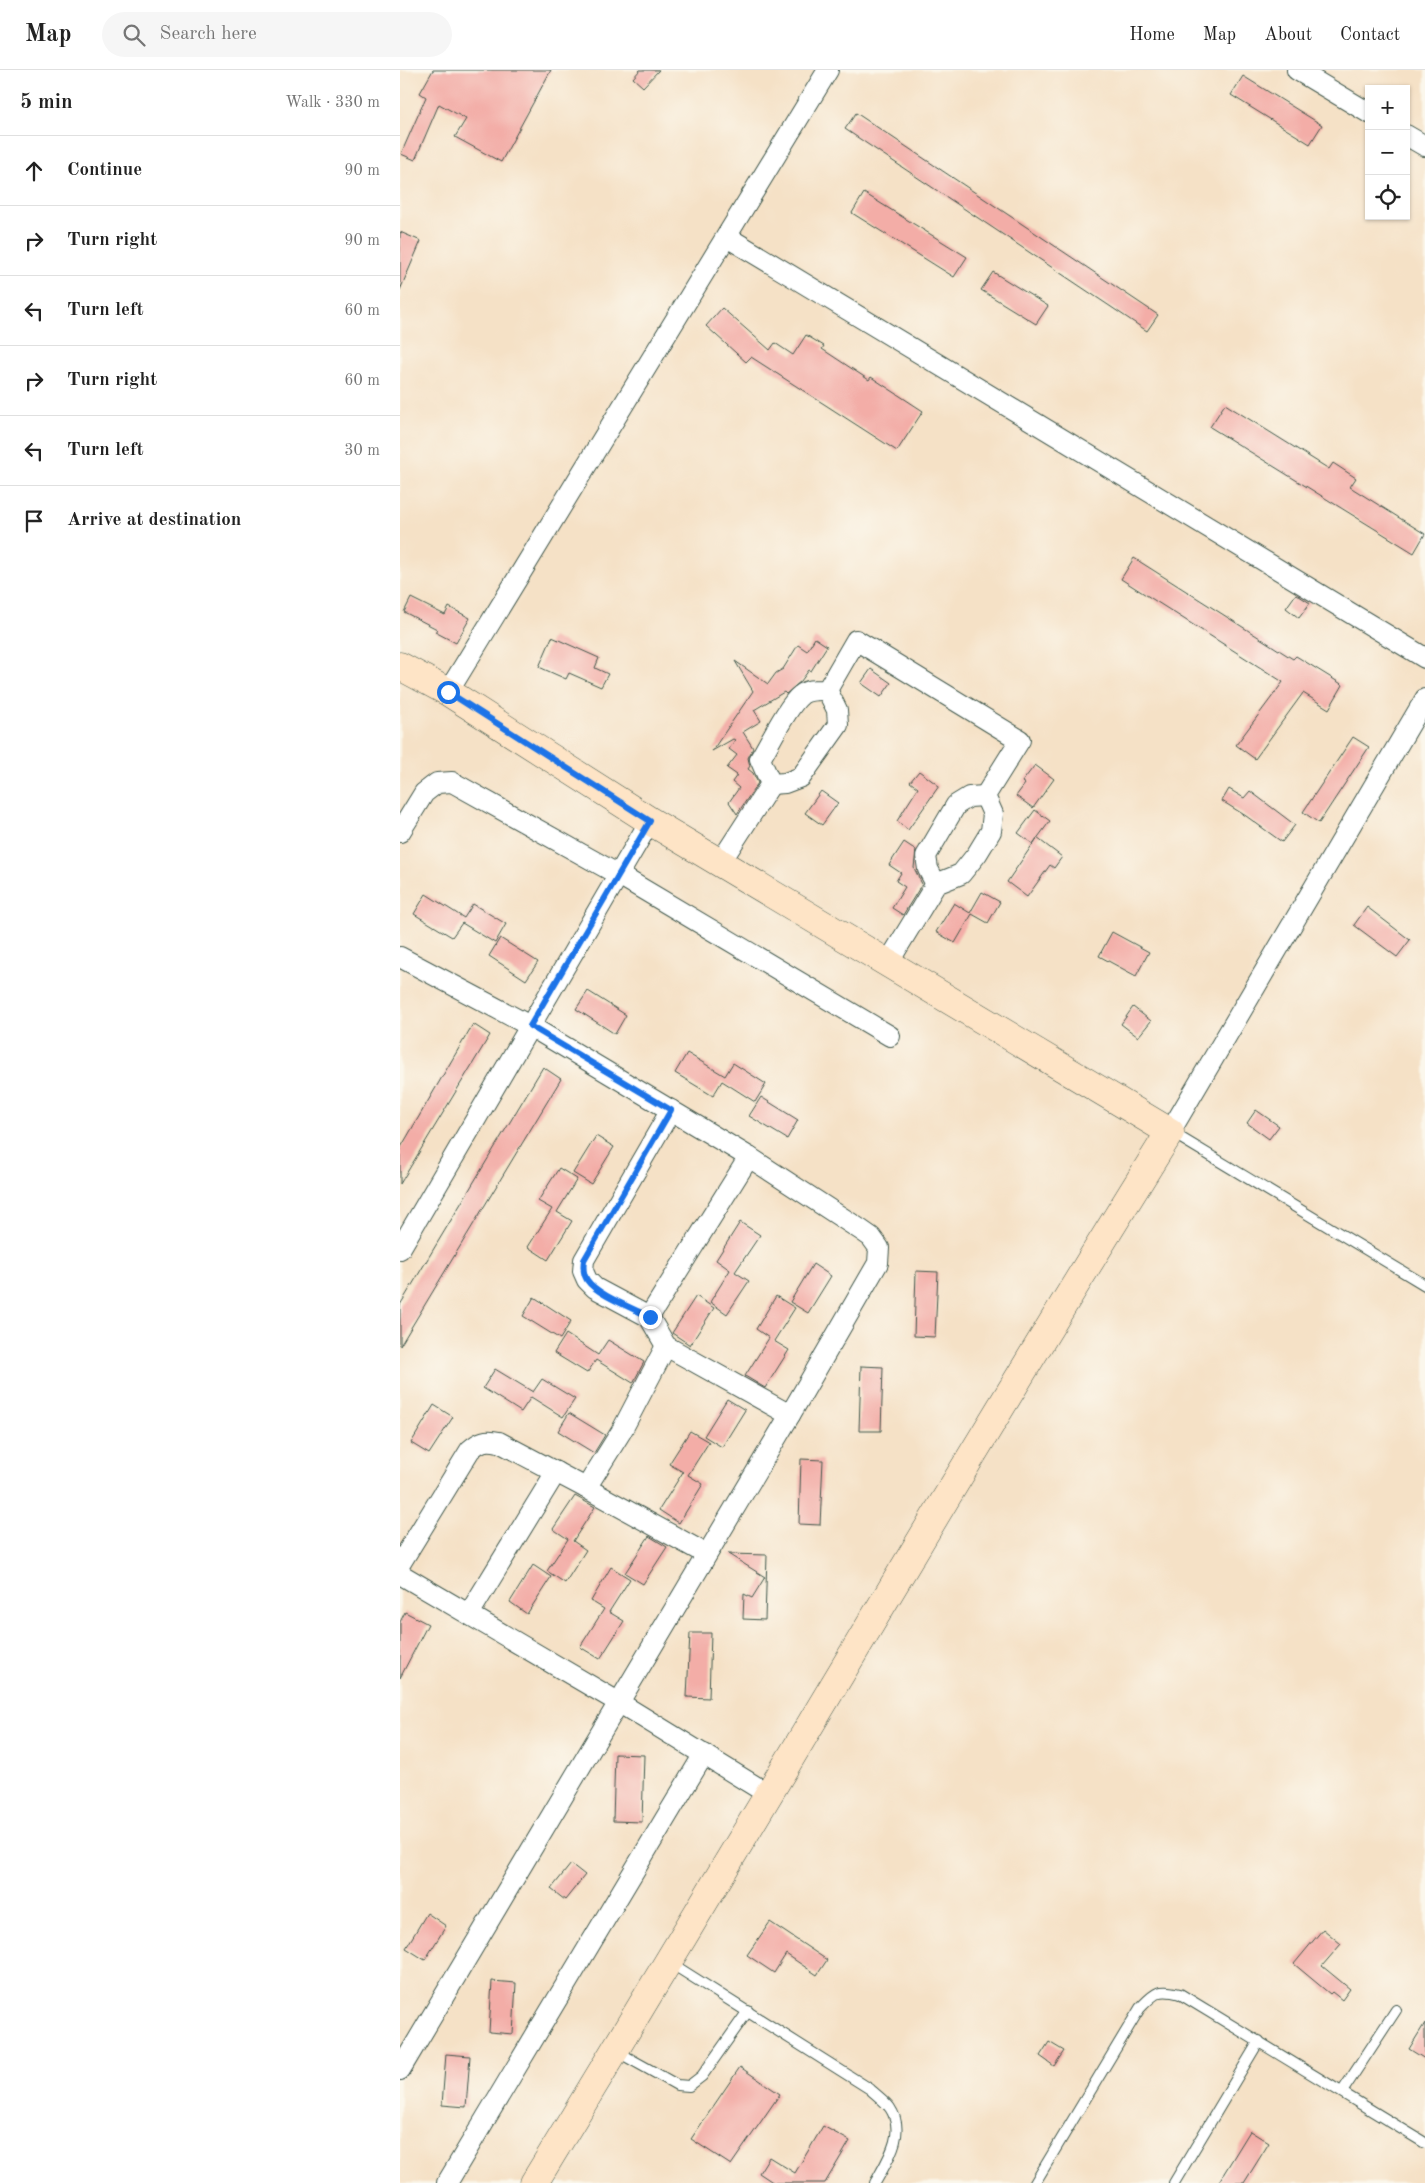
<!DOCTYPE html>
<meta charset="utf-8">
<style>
body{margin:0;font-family:"Old Standard TT",serif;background:#f6f6f6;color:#222}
.controls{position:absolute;right:15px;top:15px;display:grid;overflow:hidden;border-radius:0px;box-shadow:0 1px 4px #0004}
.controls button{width:45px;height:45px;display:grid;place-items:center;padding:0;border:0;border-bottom:1px solid #e0e0e0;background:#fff;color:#222;font:25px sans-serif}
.stop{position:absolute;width:15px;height:15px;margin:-11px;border:4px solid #1a73e8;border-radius:50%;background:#fff}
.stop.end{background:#1a73e8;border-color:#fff;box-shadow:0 1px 5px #0008}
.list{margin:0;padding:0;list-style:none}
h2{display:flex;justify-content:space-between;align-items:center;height:65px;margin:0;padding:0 20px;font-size:21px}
h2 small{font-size:16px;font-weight:400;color:#767676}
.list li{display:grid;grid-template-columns:32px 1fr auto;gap:15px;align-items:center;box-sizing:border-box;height:70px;padding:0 20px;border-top:1px solid #e0e0e0}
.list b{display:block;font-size:19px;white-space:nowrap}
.list em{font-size:16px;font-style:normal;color:#767676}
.icon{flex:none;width:28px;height:28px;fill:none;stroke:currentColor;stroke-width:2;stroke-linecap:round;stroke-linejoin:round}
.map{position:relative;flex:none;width:1025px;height:2113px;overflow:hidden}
header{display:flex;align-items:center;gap:30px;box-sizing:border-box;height:70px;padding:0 25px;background:#fff;border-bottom:1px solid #e0e0e0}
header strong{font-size:24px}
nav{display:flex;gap:28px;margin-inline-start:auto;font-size:18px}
.search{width:350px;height:45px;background:#f6f6f6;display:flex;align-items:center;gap:12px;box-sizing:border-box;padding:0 18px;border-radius:28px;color:#767676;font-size:19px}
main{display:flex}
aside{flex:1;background:#fff}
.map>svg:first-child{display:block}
</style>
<header>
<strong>Map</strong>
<div class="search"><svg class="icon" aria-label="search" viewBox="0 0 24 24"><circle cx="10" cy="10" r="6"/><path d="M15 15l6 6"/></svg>Search here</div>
<nav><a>Home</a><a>Map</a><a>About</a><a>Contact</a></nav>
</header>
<main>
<aside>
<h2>5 min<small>Walk · 330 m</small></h2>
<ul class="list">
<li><svg class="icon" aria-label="ahead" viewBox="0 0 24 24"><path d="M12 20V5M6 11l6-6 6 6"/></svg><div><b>Continue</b></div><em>90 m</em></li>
<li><svg class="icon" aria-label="right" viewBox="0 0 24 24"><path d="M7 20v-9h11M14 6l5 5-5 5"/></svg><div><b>Turn right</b></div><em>90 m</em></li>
<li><svg class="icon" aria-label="left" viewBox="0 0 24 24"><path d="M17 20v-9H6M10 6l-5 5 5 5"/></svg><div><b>Turn left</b></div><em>60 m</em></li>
<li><svg class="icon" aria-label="right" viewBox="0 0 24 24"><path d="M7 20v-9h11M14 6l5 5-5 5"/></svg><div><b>Turn right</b></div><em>60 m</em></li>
<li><svg class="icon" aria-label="left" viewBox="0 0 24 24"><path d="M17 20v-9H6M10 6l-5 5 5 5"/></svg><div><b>Turn left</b></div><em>30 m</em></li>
<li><svg class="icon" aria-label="arrive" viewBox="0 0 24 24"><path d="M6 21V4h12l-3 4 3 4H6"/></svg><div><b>Arrive at destination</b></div></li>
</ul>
</aside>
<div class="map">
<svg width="1025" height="2113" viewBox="0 0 1025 2113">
<rect width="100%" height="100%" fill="#fbf7ec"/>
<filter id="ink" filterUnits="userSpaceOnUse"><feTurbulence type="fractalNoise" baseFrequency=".02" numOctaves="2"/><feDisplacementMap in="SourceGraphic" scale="10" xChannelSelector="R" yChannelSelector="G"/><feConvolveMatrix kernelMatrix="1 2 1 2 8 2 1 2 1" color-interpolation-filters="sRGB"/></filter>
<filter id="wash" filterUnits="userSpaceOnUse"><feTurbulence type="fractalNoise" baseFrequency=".0096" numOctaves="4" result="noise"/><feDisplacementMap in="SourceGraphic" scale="20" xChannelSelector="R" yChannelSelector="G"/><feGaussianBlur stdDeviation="1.12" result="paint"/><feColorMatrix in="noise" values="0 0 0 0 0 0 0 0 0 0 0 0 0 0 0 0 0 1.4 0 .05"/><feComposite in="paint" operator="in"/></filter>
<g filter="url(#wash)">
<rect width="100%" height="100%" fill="#f5e1c6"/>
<g id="blocks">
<!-- building -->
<g fill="#f3ada7">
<path d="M33,0h118l-50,92 -46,-25 11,-18 -27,-15 -24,56 -14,-6 25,-57 -6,-4z"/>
<path d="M240,0h19l-16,17 -10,-9z"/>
<path d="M843,6l79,49 -12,19 -79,-49z"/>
<path d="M456,43l302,202 -11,16 -302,-202z"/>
<path d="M464,123l103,64 -13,20 -102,-64z"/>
<path d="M0,162l21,9 -21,49z"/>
<path d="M593,202l55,34 -12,18 -55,-34z"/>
<path d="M322,238l48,42 5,-7 18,12 13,-20 18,11 -2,3 47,31 2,-3 52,34 -26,40 -146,-94 -5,5 -40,-36z"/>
<path d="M825,334l104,65 4,-6 23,15 -6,9 75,47 -11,19 -204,-126z"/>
<path d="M734,488l159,101 3,-3 47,29 -14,24 -26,-16 -48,66 -19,-14 47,-63 -162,-103z"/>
<path d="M896,524l14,9 -11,15 -13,-10z"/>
<path d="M11,528l34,17 4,-8 21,11 -14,25 -21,-11 2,-3 -33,-17z"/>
<path d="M152,567l47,21 -4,10 13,6 -7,13 -32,-14 -3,6 -27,-12z"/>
<path d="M415,568l12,8 -16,25 -2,-1 -8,11 -15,13 -2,-2 -30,18 7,11 -18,11 10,16 -5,10 2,8 -2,3 5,4 5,10 -21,31 -8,-12 10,-14 -7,-6 5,-7 -10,-7 10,-13 -8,-6 6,-9 -2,-1 -21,12 41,-60 -18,-30 33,23 8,-11 7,-4 15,-24 9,6z"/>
<path d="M471,599l20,14 -10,14 -20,-14z"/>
<path d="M953,667l16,10 -50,76 -16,-11z"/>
<path d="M635,695l19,14 -21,29 -17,-12 9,-12 -3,-2z"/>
<path d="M519,701l20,15 -31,44 -11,-9 21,-33 -8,-6z"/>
<path d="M829,719l15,9 6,-7 45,34 -13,17 -36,-26 -24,-15z"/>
<path d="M421,721l17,12 -16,22 -17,-12z"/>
<path d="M635,740l15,11 -17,23 -15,-11z"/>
<path d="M637,768l25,19 -8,11 -4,-3 -23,32 -20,-15z"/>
<path d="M504,772l12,8 -2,18 8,16 -19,31 -11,-7 13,-21 -9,-6 5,-8 -12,-8z"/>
<path d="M582,822l18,10 -12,21 -16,-9 -17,29 -19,-11 18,-29 16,10z"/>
<path d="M26,824l38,24 9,-14 33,20 -11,19 -33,-20 -10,14 -38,-23z"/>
<path d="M967,837l43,33 -13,17 -43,-32z"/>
<path d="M712,862l37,20 -13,24 -37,-20z"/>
<path d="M100,868l38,24 -12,18 -37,-24z"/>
<path d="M188,921l38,24 -11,19 -39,-25z"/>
<path d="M733,937l18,14 -13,16 -17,-13z"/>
<path d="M73,954l17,11 -90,149v-35z"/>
<path d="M287,983l38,23 8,-13 33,21 -11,18 -33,-21 -9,15 -38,-23z"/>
<path d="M143,997l18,12 -161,267v-41z"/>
<path d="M361,1027l37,23 -11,19 -38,-23z"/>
<path d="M856,1040l23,16 -10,13 -22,-16z"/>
<path d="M196,1066l18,11 -23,37 -18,-11z"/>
<path d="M159,1098l18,11 -20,33 15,9 -24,39 -20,-13 24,-38 -14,-8z"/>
<path d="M340,1152l20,13 -25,37 14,9 -22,33 -17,-12 20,-32 -14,-10z"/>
<path d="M413,1194l18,12 -23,37 -18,-11z"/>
<path d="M516,1201l22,1 -3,65 -21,-1z"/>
<path d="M296,1226l18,12 -24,37 -18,-12z"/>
<path d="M376,1226l19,12 -21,33 15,9 -24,38 -20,-12 24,-38 -13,-9z"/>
<path d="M134,1227l37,24 -11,18 -37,-23z"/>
<path d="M166,1264l32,21 10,-15 36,22 -11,21 -37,-23 -9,13 -33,-20z"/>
<path d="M461,1296l22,1 -2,64h-22z"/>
<path d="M95,1299l38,23 9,-13 33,20 -12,18 -32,-20 -10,15 -38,-24z"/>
<path d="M327,1329l18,11 -23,37 -18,-11z"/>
<path d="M34,1335l19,12 -24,37 -18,-11z"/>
<path d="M169,1343l36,22 -11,18 -36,-22z"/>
<path d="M290,1361l19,11 -21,33 15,9 -24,39 -20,-13 24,-38 -14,-8z"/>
<path d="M401,1389l22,1 -3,65 -21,-1z"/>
<path d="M175,1426l20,11 -22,34 13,9 -21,33 -18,-12 21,-32 -15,-10z"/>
<path d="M249,1466l18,11 -24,37 -18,-11z"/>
<path d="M328,1484l39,1 -2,65 -22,-1 1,-25 8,4 13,-21z"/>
<path d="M133,1495l18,12 -24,37 -17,-12z"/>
<path d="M211,1497l19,12 -21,33 15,9 -24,38 -20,-12 24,-38 -13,-8z"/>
<path d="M5,1542l23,12 -28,54v-56z"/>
<path d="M290,1563h21l-2,65 -22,-1z"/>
<path d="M215,1684l29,1 -2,67 -29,-1z"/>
<path d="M171,1794l14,11 -20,25 -14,-11z"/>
<path d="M27,1843l19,13 -21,34 -19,-12z"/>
<path d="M370,1852l57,38 -10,15 -31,-21 -12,19 -27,-18z"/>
<path d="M923,1859l18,15 -19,22 28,23 -8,11 -10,-8 -2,2 -36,-30z"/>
<path d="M92,1911l24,2 -3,51 -24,-2z"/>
<path d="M1025,1953v36l-16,-10z"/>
<path d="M649,1972l15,9 -10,15 -14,-10z"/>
<path d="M46,1984l24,2 -4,51 -24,-2z"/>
<path d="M340,1997l40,27 -49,71 -40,-26z"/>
<path d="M423,2056l27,15 -25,42h-51l-15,-10 10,-16 26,16z"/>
<path d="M850,2061l19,12 -25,40h-26z"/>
</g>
</g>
</g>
<g filter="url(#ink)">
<use href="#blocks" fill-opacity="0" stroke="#3f564a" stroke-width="1"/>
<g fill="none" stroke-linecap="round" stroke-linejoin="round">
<defs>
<g id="lane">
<path d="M771,1062l254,153"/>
<path d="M269,1892l201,127c6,6 15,12 20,19 17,25 -3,53 -15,75"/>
<path d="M216,1981l61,34 12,1 13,-10 46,-65"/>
<path d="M942,2022l54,-82"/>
<path d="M635,2113l105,-175c15,-15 18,-20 40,-14l245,149"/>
<path d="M774,2113l85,-142"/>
</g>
<g id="street">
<path d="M897,0l72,43"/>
<path d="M1006,65l19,11"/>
<path d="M327,167l698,421"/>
<path d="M48,622l380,-622"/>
<path d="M371,714l14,-1 16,-6 37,-52 -1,-15 -10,-20"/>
<path d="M0,762l24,-39 13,-10 15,-1 167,93 271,161"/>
<path d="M320,793l51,-79 -11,-25c9,-15 28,-54 41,-64 7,-6 17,-5 26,-5l29,-50 164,100 -35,56 8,18 -2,17 -14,23 -16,20 -25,10 -48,79"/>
<path d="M536,814l-8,-15 -2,-13 30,-51 13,-8 16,-1"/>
<path d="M0,887l130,69 219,131 112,73 10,7 8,11 -1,15 -88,152 -390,655"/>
<path d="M271,1040l-87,150 -1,11 4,9 8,8 54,29 17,29 124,69"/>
<path d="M770,1062l255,-433"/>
<path d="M0,1179l250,-428"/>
<path d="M249,1247l100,-160"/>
<path d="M186,1418l35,-56 45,-86"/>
<path d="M0,1494l70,-114c10,-9 16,-11 29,-8l87,46 120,66"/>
<path d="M0,1504l218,128 150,92"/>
<path d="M69,1544l87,-142"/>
<path d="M47,2113l257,-429"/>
</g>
<path id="secondary" d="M0,596l48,26 202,129 520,311c-217,347 -422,702 -636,1051"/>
</defs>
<!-- lane casing -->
<use href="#lane" stroke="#3f564a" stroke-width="12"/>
<!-- street casing -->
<use href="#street" stroke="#3f564a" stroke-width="22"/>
<!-- secondary casing -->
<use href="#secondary" stroke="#3f564a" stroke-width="29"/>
<!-- lane -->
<use href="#lane" stroke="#fff" stroke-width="10"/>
<!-- street -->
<use href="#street" stroke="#fff" stroke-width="20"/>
<!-- secondary -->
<use href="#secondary" stroke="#fee4c6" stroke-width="28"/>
</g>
</g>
<g fill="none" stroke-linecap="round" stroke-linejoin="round" filter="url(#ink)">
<!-- route -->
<path stroke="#1a73e8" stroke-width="6" d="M48,622l202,129 -120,205 141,84 -87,150c-1,7 -1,14 3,20 10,15 46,28 63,37"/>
</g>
</svg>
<div class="controls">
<button>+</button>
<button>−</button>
<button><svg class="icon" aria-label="locate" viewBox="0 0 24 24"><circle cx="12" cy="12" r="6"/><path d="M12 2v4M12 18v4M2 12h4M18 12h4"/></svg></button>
</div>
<div class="stop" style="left:48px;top:622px"></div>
<div class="stop end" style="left:250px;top:1247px"></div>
</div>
</main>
